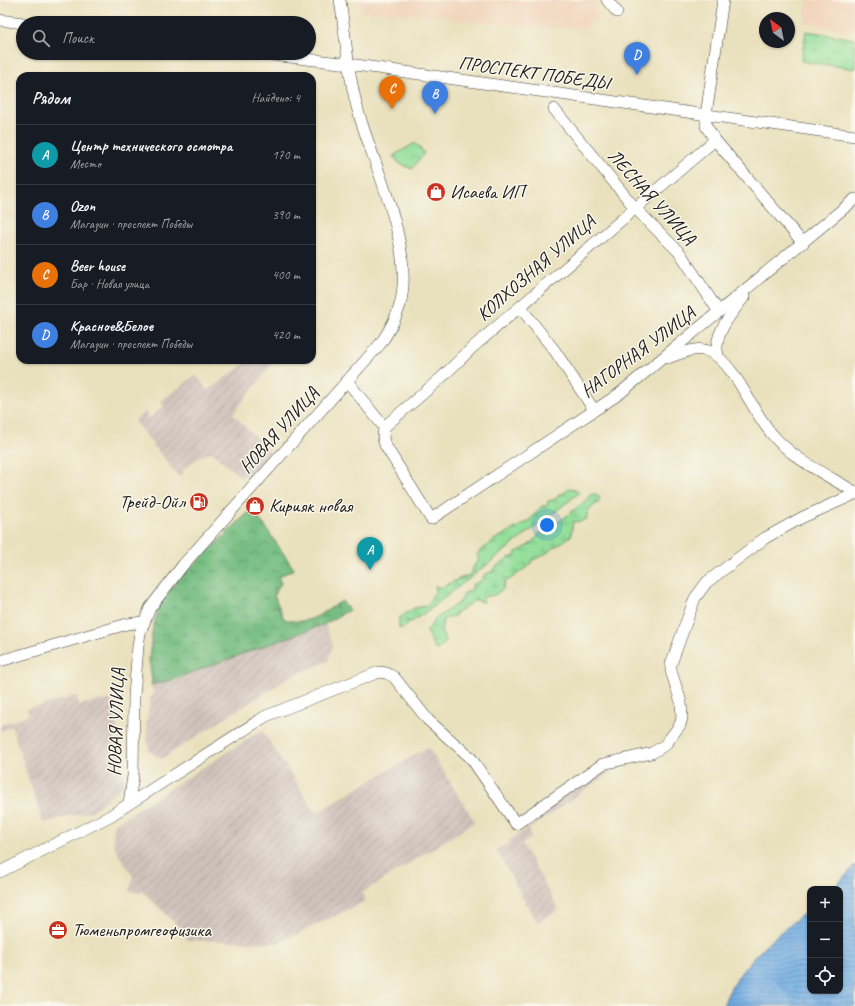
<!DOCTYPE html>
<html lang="ru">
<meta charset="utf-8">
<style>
body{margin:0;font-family:Caveat,sans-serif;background:#20242c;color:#f1f3f6}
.controls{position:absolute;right:12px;bottom:12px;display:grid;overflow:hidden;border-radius:8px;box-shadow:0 1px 3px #0004}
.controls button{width:36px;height:36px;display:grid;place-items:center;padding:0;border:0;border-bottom:1px solid #363941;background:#171b24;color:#f1f3f6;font:20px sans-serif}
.compass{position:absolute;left:759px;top:12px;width:36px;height:36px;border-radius:50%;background:#171b24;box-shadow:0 1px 3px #0004;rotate:327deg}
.you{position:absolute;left:547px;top:525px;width:14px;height:14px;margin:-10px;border:3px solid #fff;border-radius:50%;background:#1a73e8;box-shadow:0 0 0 6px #1a73e833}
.badge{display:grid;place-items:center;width:26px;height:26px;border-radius:50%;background:#c8321e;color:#fff;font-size:13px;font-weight:700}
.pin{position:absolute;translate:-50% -33px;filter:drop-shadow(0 1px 2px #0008)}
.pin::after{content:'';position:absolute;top:21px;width:14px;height:12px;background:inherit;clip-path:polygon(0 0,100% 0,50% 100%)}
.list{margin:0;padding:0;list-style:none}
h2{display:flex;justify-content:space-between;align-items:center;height:52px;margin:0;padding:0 16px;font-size:17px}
h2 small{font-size:13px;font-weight:400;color:#9ea1a6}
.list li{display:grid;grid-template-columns:26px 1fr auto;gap:12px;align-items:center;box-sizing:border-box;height:60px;padding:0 16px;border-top:1px solid #363941}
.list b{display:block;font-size:15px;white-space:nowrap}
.list p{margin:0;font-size:13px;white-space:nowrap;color:#9ea1a6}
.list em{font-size:13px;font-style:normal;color:#9ea1a6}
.icon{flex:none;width:22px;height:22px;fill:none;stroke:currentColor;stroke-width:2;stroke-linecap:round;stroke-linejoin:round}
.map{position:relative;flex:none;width:855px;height:1006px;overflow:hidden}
.search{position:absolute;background:#171b24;box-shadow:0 1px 3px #0004;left:16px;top:16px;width:300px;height:44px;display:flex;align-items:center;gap:10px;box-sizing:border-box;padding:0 14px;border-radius:22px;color:#9ea1a6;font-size:15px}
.panel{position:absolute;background:#171b24;box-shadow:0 1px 3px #0004;left:16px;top:72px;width:300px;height:292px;border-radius:12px}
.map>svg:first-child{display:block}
</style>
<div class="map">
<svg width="855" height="1006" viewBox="0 0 855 1006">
<defs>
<pattern id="industrial-furrows" width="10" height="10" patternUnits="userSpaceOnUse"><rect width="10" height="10" fill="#cec1b9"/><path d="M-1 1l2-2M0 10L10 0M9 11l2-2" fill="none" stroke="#b0a59e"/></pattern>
<pattern id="forest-crowns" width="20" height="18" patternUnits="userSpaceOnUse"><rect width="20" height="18" fill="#78be83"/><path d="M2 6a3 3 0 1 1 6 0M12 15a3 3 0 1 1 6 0" fill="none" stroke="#629a6a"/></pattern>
<pattern id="wetland-marsh" width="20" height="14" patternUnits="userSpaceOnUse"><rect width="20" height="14" fill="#95df9b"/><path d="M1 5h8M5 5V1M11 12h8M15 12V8" fill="none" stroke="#80bf85"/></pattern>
<pattern id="park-crowns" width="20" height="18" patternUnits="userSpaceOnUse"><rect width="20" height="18" fill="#95df9b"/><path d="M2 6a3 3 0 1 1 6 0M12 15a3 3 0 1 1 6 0" fill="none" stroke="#80bf85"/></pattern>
<pattern id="water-rules" width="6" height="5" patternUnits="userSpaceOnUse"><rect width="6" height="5" fill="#73ade3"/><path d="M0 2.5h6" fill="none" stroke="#5e8cb7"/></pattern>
</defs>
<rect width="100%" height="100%" fill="#fbf7ec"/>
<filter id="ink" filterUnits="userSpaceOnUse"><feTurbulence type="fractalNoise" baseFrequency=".025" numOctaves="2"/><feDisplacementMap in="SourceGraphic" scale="8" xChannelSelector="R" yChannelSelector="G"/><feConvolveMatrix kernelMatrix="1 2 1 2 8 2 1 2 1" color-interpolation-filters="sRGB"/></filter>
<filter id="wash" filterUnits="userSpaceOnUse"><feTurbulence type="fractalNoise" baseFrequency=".012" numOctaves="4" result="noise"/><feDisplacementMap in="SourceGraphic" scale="16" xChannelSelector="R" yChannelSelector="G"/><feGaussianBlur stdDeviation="0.9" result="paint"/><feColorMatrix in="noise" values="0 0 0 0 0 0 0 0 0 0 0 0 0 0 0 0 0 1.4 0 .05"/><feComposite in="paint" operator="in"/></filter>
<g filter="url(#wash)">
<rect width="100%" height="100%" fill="#e9e1bd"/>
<!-- built -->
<g fill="#f1d5bc">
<path d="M357,0h236l6,19 -14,9h-36l-97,-8 -12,-4 -81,-5z"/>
<path d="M807,0h48v33l-48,-10 -2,-3z"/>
</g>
<!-- industrial -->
<g fill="url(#industrial-furrows)">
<path d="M249,360h26l-42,54 40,41 -22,23 -5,-4 -5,4 -29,-26 -11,4 -18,14 1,2 -5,5 -45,-56 11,-9 4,6 15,-12 -3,-5 35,-26 12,16z"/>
<path d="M325,624l8,21 -5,16 -38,16 -129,82 -12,-8 -3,-28 5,-27 3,-2 -3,-9 8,-3 2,2z"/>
<path d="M77,696l2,9 32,-6 7,32 -3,1 10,53 -33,26 -49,12 -31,-96 -12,4v-6l29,-10 -2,-6z"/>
<path d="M262,730l54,83 112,-66 47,75 -113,71 4,8 -88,42 -92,-3v-6l-45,-44 -1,3 -11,-2 4,-15 -19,-29 -1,-22z"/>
<path d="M606,765l4,7 -82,58 4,8 -10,6 37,66 -22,12 -41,-72 14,-7 -1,-2 17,-12 -3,-6z"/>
</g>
<!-- forest -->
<path fill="url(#forest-crowns)" stroke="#4a6d50" d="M251,510l13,15 30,44 -16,8 3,6 -7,12 10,24c24,8 38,-6 58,-18l7,9 -24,14 -165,60 -1,-2 -8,3 1,-5 -3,-21 4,-32 7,-23 18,-24z"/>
<!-- wetland -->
<g fill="url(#wetland-marsh)" stroke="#587e5c">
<path d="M569,488l5,1 5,4 -149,116 -19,13 -3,-1v3l-6,4h-3v-10l15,-10 11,-2 4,-3 7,-13 -1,-4 7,2 8,-5 21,-9 4,-10 4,-3 -2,-7c4,-6 11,-6 15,-13l37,-20 13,-15h5l1,-5 8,-2 4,-6 3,1z"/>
<path d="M595,494l5,4 -2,5 -9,6 -3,10c-16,7 -12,-5 -15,17l-26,18 -14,7v3l-22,16 -4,1 -2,8 -9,6 -11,2 1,5 -9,-2 -13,10 -4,1 -3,5 -7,1 -5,3 -2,11 5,11 -9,8 -2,-1 -8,-17 7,-12 27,-19c6,-11 -1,-6 11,-11v-5l9,-4 4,-7 7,-2c3,-7 11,-9 16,-14l7,-2 1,-4c9,-3 19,-11 24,-19l5,-2v-2c16,-6 29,-20 44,-31l1,-3z"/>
</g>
<!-- park -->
<g fill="url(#park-crowns)" stroke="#587e5c">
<path d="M806,31l49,8v30l-54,-8z"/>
<path d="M415,143l9,10 -12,16 -13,-6 -6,-7z"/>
</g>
<!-- water -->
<path fill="url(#water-rules)" stroke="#486480" d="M855,865v141h-132c11,-37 57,-75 87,-97v82h30v-102h-7z"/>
</g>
<g filter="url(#ink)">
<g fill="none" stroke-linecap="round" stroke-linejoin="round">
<defs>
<g id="minor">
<path d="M607,0l10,12"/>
<path d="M723,0l-17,115v11l9,14 88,103"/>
<path d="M0,20l23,3"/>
<path d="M255,53l94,11 506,72"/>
<path d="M554,109l81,99 45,45 39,59"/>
<path d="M520,307l35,44 39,59"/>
<path d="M718,356c-6,-21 14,-43 26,-59"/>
<path d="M668,358c13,-5 31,-13 44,-5 23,12 41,59 59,80 21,26 56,42 84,59"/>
<path d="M347,381l37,46 -1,11 2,7 46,74 188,-125 236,-195"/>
<path d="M384,427l57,-49 32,-31 242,-207"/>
<path d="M0,661l127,-37 16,-2"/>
<path d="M129,803l4,-27 1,-80 4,-50 2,-13 10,-25 33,-43 198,-222c8,-12 15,-24 19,-38 15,-57 -25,-136 -41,-191 -11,-37 -13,-76 -19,-114"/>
<path d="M0,872l110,-56 156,-100 113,-44 7,1 8,4 34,43 43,38 45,66 87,-60 49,-11 13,-8 15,-20 2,-7 -1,-16 -10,-31v-7l24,-66 12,-16 58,-44 38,-21 52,-23"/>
</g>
</defs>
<!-- minor casing -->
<use href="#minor" stroke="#3b3a34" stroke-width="12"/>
<!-- minor -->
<use href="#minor" stroke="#fff" stroke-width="11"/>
</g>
</g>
<!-- icons -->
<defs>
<symbol id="shop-disc" viewBox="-11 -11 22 22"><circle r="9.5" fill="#c8321e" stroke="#fbf7ec"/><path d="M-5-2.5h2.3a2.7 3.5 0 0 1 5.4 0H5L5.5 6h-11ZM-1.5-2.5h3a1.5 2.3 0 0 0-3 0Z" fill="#fff"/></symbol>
<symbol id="fuel-disc" viewBox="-11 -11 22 22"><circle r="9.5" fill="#c8321e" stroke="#fbf7ec"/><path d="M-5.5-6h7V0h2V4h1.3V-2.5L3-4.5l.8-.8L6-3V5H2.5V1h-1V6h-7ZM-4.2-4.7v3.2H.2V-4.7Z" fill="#fff"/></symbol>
<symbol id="office-disc" viewBox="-11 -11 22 22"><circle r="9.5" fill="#c8321e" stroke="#fbf7ec"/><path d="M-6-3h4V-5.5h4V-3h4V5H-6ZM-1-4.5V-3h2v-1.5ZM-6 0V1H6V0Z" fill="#fff"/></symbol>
</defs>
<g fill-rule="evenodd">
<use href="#shop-disc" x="425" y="181" width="22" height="22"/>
<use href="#fuel-disc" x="188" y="491" width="22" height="22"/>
<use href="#shop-disc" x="244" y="495" width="22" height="22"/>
<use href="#office-disc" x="47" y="919" width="22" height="22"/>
</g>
<g text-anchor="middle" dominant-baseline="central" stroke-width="3" stroke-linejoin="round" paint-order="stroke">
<!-- street labels -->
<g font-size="19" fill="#1c1c1c" stroke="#fbf7ec">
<text transform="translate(534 73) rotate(8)">ПРОСПЕКТ ПОБЕДЫ</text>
<text transform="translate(652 197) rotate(48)">ЛЕСНАЯ УЛИЦА</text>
<text transform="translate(536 268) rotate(-41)">КОЛХОЗНАЯ УЛИЦА</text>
<text transform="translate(638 352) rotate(-37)">НАГОРНАЯ УЛИЦА</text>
<text transform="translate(279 430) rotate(-48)">НОВАЯ УЛИЦА</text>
<text transform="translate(116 722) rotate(-88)">НОВАЯ УЛИЦА</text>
</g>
<!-- poi labels -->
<g font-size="19" fill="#1c1c1c" stroke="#fbf7ec" text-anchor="start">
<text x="450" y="192">Исаева ИП</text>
<text x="185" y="502" text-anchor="end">Трейд-Ойл</text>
<text x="269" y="506">Кирияк новая</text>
<text x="72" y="930">Тюменьпромгеофизика</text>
</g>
</g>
</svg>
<div class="controls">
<button>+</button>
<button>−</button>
<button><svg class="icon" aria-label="locate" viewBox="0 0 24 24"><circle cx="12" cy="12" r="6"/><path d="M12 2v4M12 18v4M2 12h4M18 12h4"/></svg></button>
</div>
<svg class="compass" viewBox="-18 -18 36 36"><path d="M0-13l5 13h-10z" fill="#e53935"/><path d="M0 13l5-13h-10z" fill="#9ea1a6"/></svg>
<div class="you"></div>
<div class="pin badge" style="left:370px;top:570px;background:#0f9aa8">A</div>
<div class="pin badge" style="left:435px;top:114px;background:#3f7fe0">B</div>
<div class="pin badge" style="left:392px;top:109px;background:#e8710a">C</div>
<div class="pin badge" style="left:637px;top:75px;background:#3f7fe0">D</div>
<div class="search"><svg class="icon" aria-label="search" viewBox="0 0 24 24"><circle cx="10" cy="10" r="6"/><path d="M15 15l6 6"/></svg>Поиск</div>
<section class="panel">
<h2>Рядом<small>Найдено: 4</small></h2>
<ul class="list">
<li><span class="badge" style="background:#0f9aa8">A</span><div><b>Центр технического осмотра</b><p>Место</p></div><em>170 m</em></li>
<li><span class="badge" style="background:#3f7fe0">B</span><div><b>Ozon</b><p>Магазин · проспект Победы</p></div><em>390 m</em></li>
<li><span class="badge" style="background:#e8710a">C</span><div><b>Beer house</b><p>Бар · Новая улица</p></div><em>400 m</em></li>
<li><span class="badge" style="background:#3f7fe0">D</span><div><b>Красное&amp;Белое</b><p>Магазин · проспект Победы</p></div><em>420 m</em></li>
</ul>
</section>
</div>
